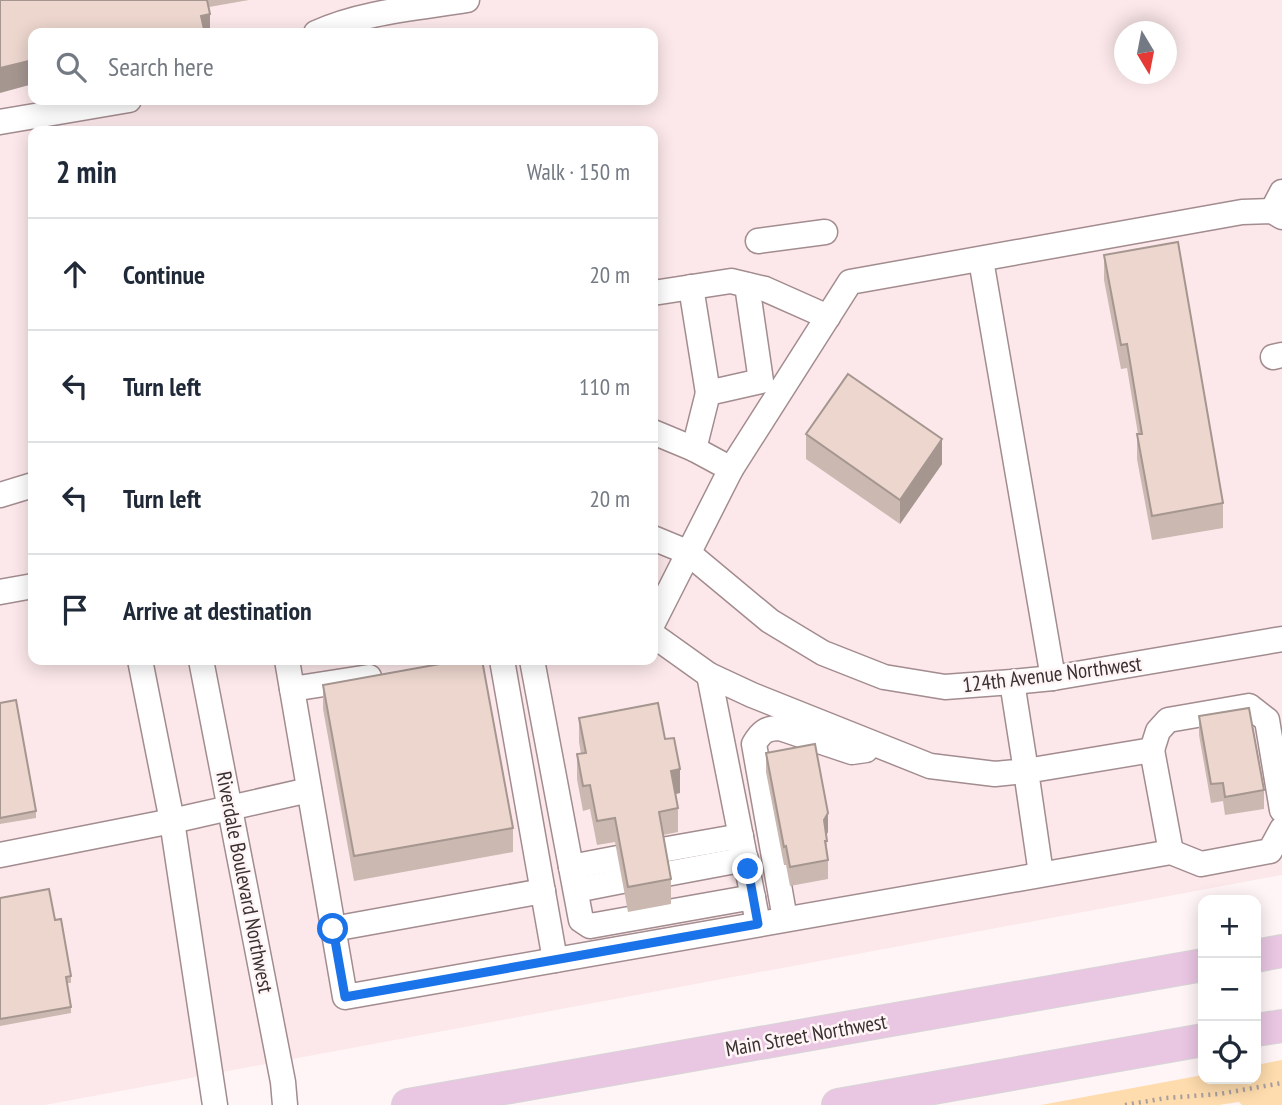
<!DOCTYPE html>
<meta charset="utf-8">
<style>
body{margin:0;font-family:"PT Sans Narrow",sans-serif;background:#f6f6f7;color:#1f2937}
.controls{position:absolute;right:21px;bottom:21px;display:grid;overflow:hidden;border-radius:14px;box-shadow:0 4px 18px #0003}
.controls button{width:63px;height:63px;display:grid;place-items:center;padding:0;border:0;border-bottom:2px solid #e0e1e3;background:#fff;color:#1f2937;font:35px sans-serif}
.compass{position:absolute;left:1114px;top:21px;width:63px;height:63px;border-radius:50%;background:#fff;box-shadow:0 4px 18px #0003;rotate:170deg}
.stop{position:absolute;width:21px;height:21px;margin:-16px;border:5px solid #1a73e8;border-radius:50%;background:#fff}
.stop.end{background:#1a73e8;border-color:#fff;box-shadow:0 2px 7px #0008}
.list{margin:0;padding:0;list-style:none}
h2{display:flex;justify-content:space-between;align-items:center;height:91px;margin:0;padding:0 28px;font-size:30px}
h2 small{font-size:23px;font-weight:400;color:#747a83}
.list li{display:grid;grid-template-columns:46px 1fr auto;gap:21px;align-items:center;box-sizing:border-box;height:112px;padding:0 28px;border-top:2px solid #e0e1e3}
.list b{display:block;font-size:26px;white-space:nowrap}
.list em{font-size:23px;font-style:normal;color:#747a83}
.icon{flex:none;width:38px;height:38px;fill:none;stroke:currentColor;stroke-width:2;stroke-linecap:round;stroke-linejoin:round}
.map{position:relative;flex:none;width:1282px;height:1105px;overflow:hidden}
.search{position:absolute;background:#fff;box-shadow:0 4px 18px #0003;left:28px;top:28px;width:630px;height:77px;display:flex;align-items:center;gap:18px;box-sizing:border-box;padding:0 24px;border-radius:14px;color:#747a83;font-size:26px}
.panel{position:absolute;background:#fff;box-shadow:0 4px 18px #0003;left:28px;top:126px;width:630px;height:539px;border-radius:14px}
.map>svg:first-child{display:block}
</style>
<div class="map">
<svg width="1282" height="1105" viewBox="0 0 1282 1105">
<rect width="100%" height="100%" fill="#fff5f6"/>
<!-- built -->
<path fill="#fce8ea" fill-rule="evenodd" d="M0,0h1282v875l-1237,230h-45zM1124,32h42v42h-42zM33,33h620v67h-620zM33,131h620v529h-620z"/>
<!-- green -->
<path fill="#fedcad" d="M1282,1060v45h-40l-3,-3 -20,3h-178l162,-30v4h53v-14z"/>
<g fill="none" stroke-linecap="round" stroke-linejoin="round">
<defs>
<g id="minor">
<path d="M316,33c46,-21 101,-25 151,-33"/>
<path d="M0,122l129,-22"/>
<path d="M1272,211l10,-19"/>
<path d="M758,241l67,-9"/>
<path d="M981,260l72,418"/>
<path d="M691,287l17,106"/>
<path d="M653,293l78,-12 34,8 63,28"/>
<path d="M1273,357l9,-2"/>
<path d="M653,432l41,17 37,20"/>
<path d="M694,449l14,-56 53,-12 -14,-96"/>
<path d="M0,495l33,-10"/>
<path d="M653,538l34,14 83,69 53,32 61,24 61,10 67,-5 41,-4 229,-39"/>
<path d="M0,592l33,-6"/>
<path d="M653,623l78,-154 119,-187 392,-70 30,-1 10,6"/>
<path d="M653,635l56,40 43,20 178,71 65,8 31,-3 -14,-89"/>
<path d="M140,660l32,161 43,284"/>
<path d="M201,660l82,422 2,23"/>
<path d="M287,660l58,337 826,-145 30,12 69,-13 12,-22"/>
<path d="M502,660l53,300"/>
<path d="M532,660l49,260 9,6 163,-29"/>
<path d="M709,675l47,238"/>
<path d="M292,689l77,-12"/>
<path d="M1152,750l19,102"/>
<path d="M662,850l79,-14"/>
<path d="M0,855l172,-34 137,-31"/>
<path d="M571,867l47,-9"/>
<path d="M666,874l80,-15"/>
<path d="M1041,874l-15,-103 126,-21 6,-19 10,-11 81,-14 18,14 15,90"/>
<path d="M576,890l46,-9"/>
<path d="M785,919l-31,-175c7,-12 12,-16 26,-16l72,24 14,-2"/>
<path d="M333,929l210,-38"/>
</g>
<g id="major">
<path d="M1256,956l26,-5"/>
<path d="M1256,1030l26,-4"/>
<path d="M408,1105l795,-140"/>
<path d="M838,1105l365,-65"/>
</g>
</defs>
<!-- minor casing -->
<use href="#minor" stroke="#a38c8f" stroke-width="27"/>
<!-- major casing -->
<use href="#major" stroke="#d7d6d6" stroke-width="34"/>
<!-- path -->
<path stroke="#a79d9e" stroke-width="4.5" stroke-dasharray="2 5" stroke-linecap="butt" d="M1125,1105l41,-7 53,-4 63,-11"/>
<!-- minor -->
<use href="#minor" stroke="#fff" stroke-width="24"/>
<!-- major -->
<use href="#major" stroke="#e9c6e2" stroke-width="32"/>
</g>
<!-- wall -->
<g fill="#cbb8b1">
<path d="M0,0h249l-40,7 1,26h-177z"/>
<path d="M1104,255l119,248v25l-71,12 -15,-81v-25h1l-11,-66 -6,1 -17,-89z"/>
<path d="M806,434l136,30 -42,60 -94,-65z"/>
<path d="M323,685l190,143v24l-159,29 -31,-172z"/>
<path d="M0,703l36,108v7l-36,6z"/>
<path d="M1199,716l65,74v19l-39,6 -2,-14 -12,2 -12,-68z"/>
<path d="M579,718l86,21 15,54 -5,1 3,14v24l-15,3 8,44v25l-43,8 -13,-70 -18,3 -7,-36 -7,2 -6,-32v-25h4l-2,-12z"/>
<path d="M766,753l62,79 -2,3 2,25v19l-38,7 -4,-21h-2l-18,-93z"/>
<path d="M0,898l55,22 16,56v7h-4l4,24v6l-71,13z"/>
</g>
<!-- shaded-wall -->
<g fill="#a59690">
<path d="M210,14v19h-6l-3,-17z"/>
<path d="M33,60v24l-33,9v-25z"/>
<path d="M942,439v25l-42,60v-24z"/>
<path d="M680,769v24l-9,2v-24z"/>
<path d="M828,813v19l-4,7v-19z"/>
</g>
<!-- building -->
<g fill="#ecd6ce" stroke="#a59690" stroke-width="2">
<path d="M0,0h207l3,14 -9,2 3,13 -26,4h-145v27l-33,8z"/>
<path d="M1178,242l45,261 -71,13 -15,-82h5l-15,-90 -6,1 -17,-90z"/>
<path d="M848,374l94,65 -42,61 -94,-66z"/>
<path d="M462,660h20l31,168 -159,28 -31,-171z"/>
<path d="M16,700l20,111 -36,7v-115z"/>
<path d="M658,703l7,36 9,-1 6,31 -9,2 7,37 -19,4 12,67 -43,8 -13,-69 -18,3 -7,-36 -7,1 -6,-32 9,-1 -7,-35z"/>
<path d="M1249,708l15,82 -39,7 -2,-14 -12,1 -12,-68z"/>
<path d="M815,744l13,69 -4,7 3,21h-2l3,19 -38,7 -4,-21 -2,1 -18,-94z"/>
<path d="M49,889l6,31 6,-1 10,57 -5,1 5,30 -71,12v-121z"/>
</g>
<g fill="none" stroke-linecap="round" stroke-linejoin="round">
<!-- route -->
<path stroke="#1a73e8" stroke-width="9" d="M333,929l12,68 413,-73 -10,-55"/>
</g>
<g text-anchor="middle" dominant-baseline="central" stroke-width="5" stroke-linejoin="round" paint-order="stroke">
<!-- street labels -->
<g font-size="21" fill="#393031" stroke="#fff5f6">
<text transform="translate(1052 674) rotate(-7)">124th Avenue Northwest</text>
<text transform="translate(245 882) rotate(79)">Riverdale Boulevard Northwest</text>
<text transform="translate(806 1035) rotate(-10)">Main Street Northwest</text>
</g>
</g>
</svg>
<div class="controls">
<button>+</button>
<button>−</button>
<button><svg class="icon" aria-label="locate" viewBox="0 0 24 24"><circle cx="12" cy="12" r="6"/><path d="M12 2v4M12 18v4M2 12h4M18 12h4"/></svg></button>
</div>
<svg class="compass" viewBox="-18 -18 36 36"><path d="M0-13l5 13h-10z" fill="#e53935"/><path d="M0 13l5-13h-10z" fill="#747a83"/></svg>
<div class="stop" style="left:333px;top:929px"></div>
<div class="stop end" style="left:748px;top:869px"></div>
<div class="search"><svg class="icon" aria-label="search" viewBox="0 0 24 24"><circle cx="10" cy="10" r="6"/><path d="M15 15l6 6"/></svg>Search here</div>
<section class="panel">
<h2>2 min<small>Walk · 150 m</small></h2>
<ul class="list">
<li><svg class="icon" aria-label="ahead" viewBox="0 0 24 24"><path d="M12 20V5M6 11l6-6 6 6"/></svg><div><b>Continue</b></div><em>20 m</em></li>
<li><svg class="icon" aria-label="left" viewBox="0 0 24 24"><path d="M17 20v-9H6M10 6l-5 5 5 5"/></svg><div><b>Turn left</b></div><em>110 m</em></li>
<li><svg class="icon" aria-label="left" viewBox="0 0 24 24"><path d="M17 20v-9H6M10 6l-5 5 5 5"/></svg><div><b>Turn left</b></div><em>20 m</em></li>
<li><svg class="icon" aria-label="arrive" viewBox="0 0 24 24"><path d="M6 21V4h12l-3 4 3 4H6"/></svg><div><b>Arrive at destination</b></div></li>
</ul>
</section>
</div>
